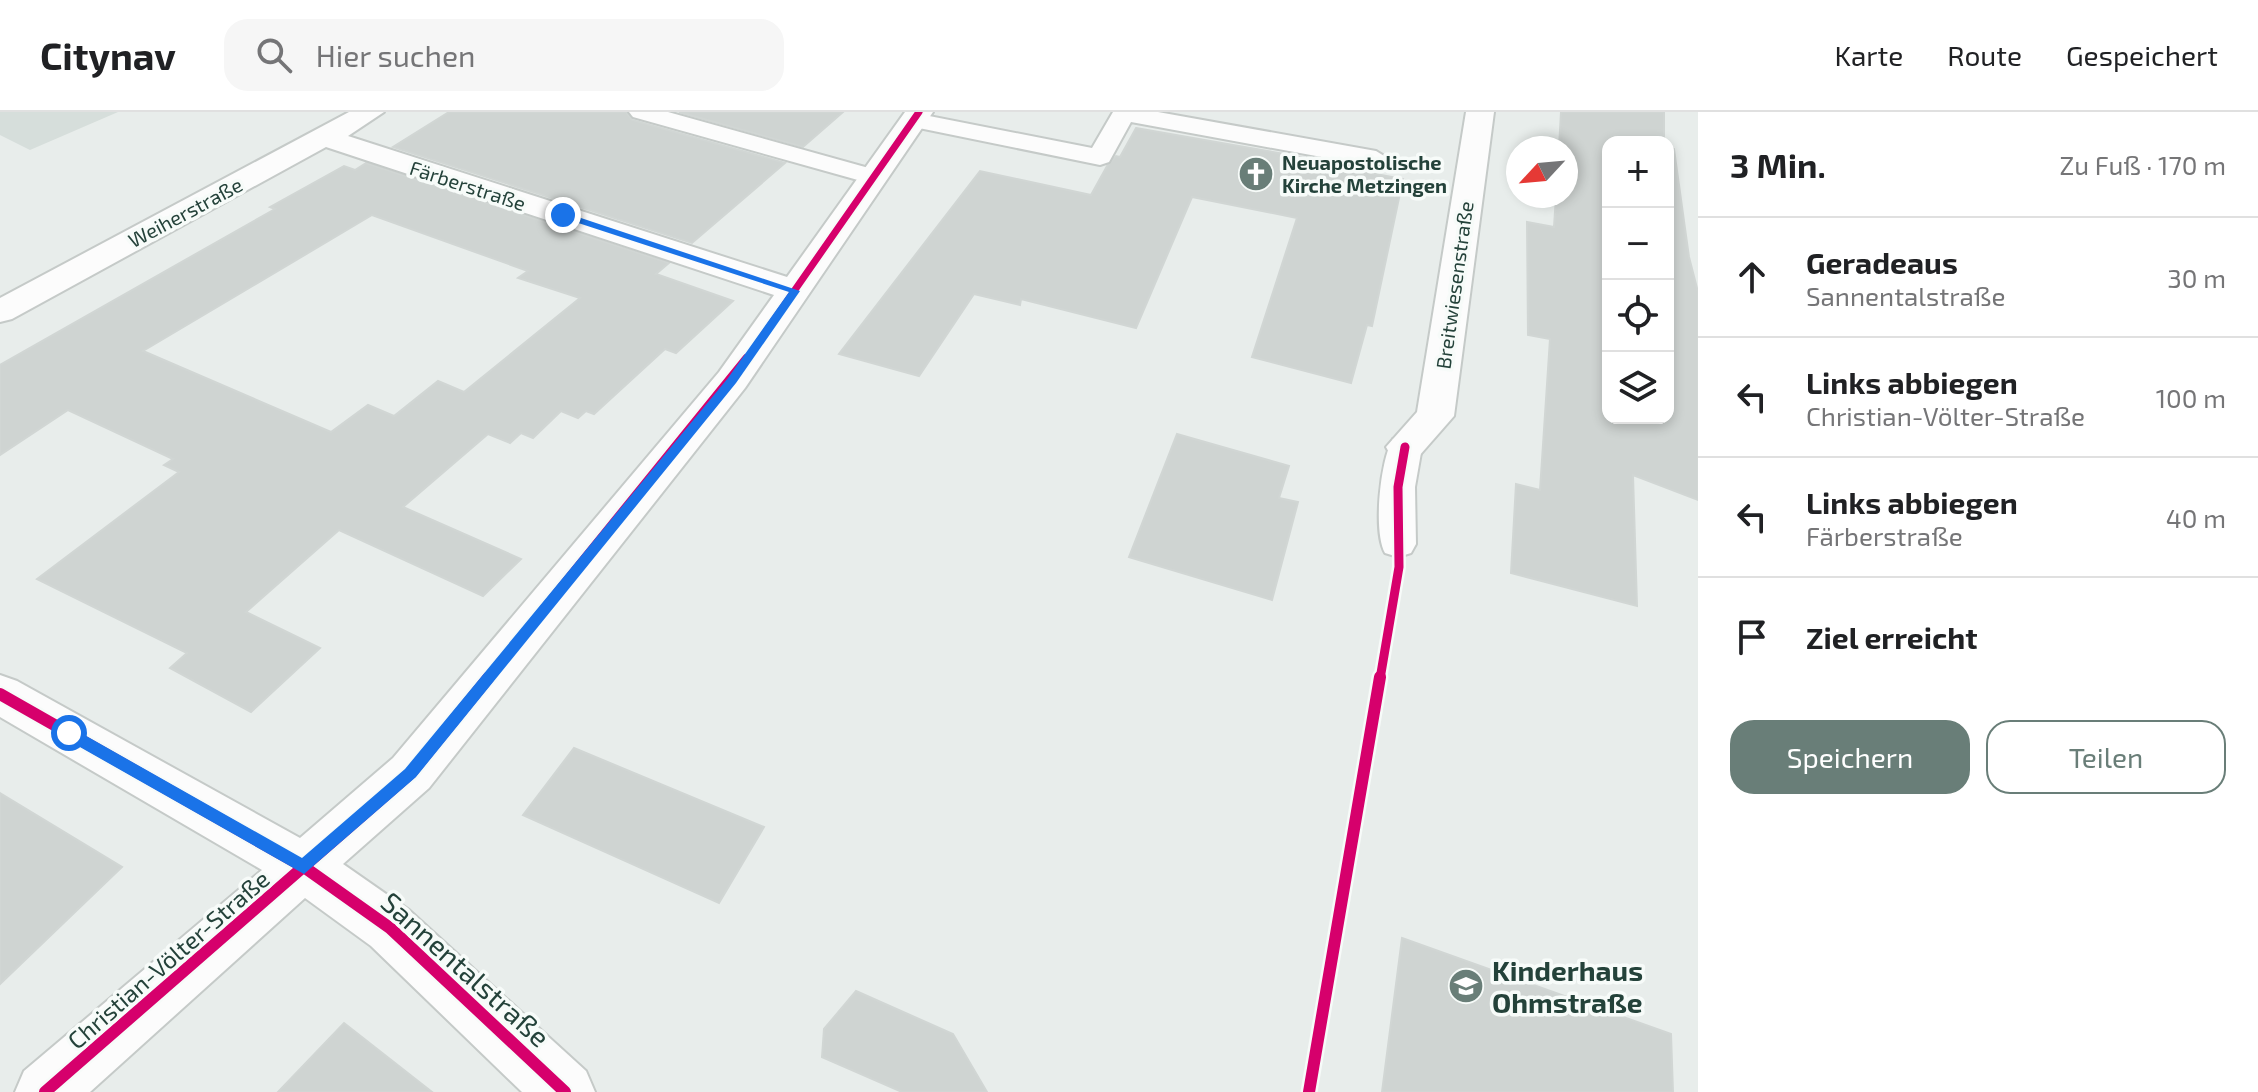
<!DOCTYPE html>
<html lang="de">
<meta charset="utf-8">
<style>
body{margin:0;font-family:"Exo 2",sans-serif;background:#f6f6f6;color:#202124}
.controls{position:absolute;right:24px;top:24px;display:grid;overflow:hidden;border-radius:16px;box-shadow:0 4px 12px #0003}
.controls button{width:72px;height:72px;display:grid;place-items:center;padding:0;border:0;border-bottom:2px solid #e0e0e0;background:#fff;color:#202124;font:40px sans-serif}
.compass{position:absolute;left:1506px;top:24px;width:72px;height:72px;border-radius:50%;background:#fff;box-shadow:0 4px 12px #0003;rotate:244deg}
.stop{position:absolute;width:24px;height:24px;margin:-18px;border:6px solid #1a73e8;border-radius:50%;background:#fff}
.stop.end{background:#1a73e8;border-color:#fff;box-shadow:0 2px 8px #0008}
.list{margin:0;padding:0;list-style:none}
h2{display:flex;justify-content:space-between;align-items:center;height:104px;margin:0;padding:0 32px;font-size:34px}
h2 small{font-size:26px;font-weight:400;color:#757577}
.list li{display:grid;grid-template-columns:52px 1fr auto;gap:24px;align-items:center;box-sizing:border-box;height:120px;padding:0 32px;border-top:2px solid #e0e0e0}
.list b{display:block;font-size:30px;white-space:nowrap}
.list p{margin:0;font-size:26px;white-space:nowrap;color:#757577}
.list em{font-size:26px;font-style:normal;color:#757577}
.actions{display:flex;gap:16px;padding:24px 32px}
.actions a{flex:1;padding:18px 0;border:2px solid #697e78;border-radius:24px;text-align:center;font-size:28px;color:#697e78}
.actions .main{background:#697e78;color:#fff}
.icon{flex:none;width:44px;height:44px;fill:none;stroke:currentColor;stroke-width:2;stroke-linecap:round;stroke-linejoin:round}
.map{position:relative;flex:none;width:1698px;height:980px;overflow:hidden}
header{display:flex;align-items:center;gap:48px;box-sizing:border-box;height:112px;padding:0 40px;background:#fff;border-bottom:2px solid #e0e0e0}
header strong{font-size:38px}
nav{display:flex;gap:44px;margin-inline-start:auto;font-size:28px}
.search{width:560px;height:72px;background:#f6f6f6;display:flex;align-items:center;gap:20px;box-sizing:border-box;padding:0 28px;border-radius:24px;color:#757577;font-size:30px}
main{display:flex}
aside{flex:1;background:#fff}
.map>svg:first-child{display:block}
</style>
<header>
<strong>Citynav</strong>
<div class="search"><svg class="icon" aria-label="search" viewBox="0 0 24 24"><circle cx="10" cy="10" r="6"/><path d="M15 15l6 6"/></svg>Hier suchen</div>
<nav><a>Karte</a><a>Route</a><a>Gespeichert</a></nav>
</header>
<main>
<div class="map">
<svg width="1698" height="980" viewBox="0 0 1698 980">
<rect width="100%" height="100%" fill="#e8edeb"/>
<!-- built -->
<path fill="#d6dedb" d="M0,0h118l-88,38 -30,-15z"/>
<!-- building -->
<g fill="#cfd4d2" stroke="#d1d6d4" stroke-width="2" fill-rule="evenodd">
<path d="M449,0h177l6,8 153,43 -93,80 -299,-96z"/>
<path d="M679,0h164l-40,35z"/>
<path d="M1561,0h103v30h-56v276h60v-271l6,2 15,108 9,35v208l-65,-25 4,131 -126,-33 5,-89 24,6 10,-151 -22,-4 -1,-113 27,5 2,-31h10v-48h-7z"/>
<path d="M1136,16l229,40v4l38,7 -31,147 -5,-1 -16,58 -99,-26 45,-139 -105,-21 -56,131 -115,-29 -1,6 -46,-11 -55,82 -80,-22 141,-183 111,24 16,-29 9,-10 4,1z"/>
<path d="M366,51l303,100 -13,11 77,27 -57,52 -11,-4 -71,65 -8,-3 -8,7 -17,-7 -28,27 -12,-5 -11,10 -22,-9 -85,73 118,52 -38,37 -144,-66 -93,82 74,36 -69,64 -81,-44 17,-15 -150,-74 142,-107 -15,-7 9,-6 -105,-49 -68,45v-90l275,-156 -5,-2 74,-41 11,4zM372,103l156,56 -10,7 62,20 -116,94 -26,-11 -44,35 -26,-11 -37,27 -188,-81z"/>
<path d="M1177,322l112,32 -10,32 19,4 -26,98 -143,-43z"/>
<path d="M574,636l190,79 -45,76 -196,-88z"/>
<path d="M0,681l122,74 -122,117z"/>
<path d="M1402,826l269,96 2,58h-291z"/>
<path d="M856,879l97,43 34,58h-85l-80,-35 2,-28z"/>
<path d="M344,911l88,69h-154z"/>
</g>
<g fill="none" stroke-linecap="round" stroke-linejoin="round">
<defs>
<g id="lane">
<path d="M629,0h39l215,60 4,5 -4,5h-18l-232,-65z"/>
<path d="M1113,0h45l218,39 13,8 -13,8 -245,-45 -22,40 -9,3 -186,-38 -12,-7 12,-7 178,35z"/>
<path d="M1405,324l12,3 5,8 -7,40 1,57 -5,9 -13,4 -13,-4c-12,-21 -5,-93 8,-114z"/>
</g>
<g id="street">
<path d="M349,0h35l-36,24 439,141 118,-165h28l-188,276 -316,400 -86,76 66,46 177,161 9,21h-73l-151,-146 -66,-48 -215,194h-75l9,-21 238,-201 -262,-153v-42l17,6 283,157 93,-80 326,-386 55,-77 -448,-148 -314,172 -12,3v-24z"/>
<path d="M1466,0h28l-40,304 -35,40 -14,4 -14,-4 -5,-9 31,-35z"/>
</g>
</defs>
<!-- lane casing -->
<use href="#lane" stroke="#c5cac8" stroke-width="4"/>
<!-- street casing -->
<use href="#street" stroke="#c5cac8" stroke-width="4"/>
<!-- lane -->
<use href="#lane" fill="#fcfcfc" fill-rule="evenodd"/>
<!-- street -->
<use href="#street" fill="#fcfcfc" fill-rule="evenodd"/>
<defs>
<path id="cycleway-far2" d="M746,248l173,-248"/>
<g id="cycleway-far1">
<path d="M487,567l260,-321"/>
<path d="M1380,567l19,-112 -1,-80 7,-40"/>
</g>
<g id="cycleway">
<path d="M0,582l304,173 86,61 175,164"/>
<path d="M45,980l366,-319 78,-96"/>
<path d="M1309,980l71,-415"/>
</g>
</defs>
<!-- cycleway-far2 casing -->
<use href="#cycleway-far2" stroke="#f7fbf9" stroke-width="11"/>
<!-- cycleway-far1 casing -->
<use href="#cycleway-far1" stroke="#f7fbf9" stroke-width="14"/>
<!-- cycleway casing -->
<use href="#cycleway" stroke="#f7fbf9" stroke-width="17"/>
<!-- cycleway-far2 -->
<use href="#cycleway-far2" stroke="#d6006c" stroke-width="7"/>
<!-- cycleway-far1 -->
<use href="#cycleway-far1" stroke="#d6006c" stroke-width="9"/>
<!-- cycleway -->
<use href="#cycleway" stroke="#d6006c" stroke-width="12"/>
</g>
<!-- route -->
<path fill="#1a73e8" d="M563,100l237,79 -64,92 -320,394 -112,97 -240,-136v-9h10l228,129 103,-89 323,-391 61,-86 -229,-75z"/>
<!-- icons -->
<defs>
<symbol id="church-disc" viewBox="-11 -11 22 22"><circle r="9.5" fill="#697e78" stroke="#f7fbf9"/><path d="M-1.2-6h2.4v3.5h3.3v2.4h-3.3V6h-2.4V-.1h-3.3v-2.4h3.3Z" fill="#fff"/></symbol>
<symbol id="school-disc" viewBox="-11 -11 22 22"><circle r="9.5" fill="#697e78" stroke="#f7fbf9"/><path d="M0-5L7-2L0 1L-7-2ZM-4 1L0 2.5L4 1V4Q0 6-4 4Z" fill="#fff"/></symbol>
</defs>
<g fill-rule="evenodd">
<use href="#church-disc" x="1236" y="42" width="40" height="40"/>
<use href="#school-disc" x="1446" y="854" width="40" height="40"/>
</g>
<g text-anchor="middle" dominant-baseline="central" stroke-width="7" stroke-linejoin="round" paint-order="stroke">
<!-- far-poi labels -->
<g font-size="20" font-weight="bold" fill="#24423a" stroke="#f7fbf9" text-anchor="start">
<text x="1282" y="50">Neuapostolische<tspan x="1282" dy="23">Kirche Metzingen</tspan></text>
</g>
<!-- far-street labels -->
<g font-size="20" fill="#24423a" stroke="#f7fbf9">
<text transform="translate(468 73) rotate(18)">Färberstraße</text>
<text transform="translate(185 100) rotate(-28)">Weiherstraße</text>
<text transform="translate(1454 173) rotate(-82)">Breitwiesenstraße</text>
</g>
<!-- street labels -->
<g font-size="24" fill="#24423a" stroke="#f7fbf9">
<text transform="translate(168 847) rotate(-41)">Christian-Völter-Straße</text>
</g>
<!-- near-street labels -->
<g font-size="28" fill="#24423a" stroke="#f7fbf9">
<text transform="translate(466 857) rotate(42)">Sannentalstraße</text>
</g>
<!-- near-poi labels -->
<g font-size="28" font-weight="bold" fill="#24423a" stroke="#f7fbf9" text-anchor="start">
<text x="1492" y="858">Kinderhaus<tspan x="1492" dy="32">Ohmstraße</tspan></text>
</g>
</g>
</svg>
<div class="controls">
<button>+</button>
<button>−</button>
<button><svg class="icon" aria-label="locate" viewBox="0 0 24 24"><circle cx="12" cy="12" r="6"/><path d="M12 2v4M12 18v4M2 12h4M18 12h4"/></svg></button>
<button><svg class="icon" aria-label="layers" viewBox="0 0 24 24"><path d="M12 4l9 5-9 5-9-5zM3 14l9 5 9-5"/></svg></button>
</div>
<svg class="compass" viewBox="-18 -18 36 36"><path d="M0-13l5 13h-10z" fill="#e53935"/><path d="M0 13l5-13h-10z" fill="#757577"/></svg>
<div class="stop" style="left:69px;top:621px"></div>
<div class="stop end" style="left:563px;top:103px"></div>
</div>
<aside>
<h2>3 Min.<small>Zu Fuß · 170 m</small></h2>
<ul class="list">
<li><svg class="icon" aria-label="ahead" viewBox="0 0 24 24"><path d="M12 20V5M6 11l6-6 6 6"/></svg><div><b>Geradeaus</b><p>Sannentalstraße</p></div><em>30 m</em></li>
<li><svg class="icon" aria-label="left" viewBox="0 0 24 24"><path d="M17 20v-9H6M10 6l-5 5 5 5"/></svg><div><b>Links abbiegen</b><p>Christian-Völter-Straße</p></div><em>100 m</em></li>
<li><svg class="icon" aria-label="left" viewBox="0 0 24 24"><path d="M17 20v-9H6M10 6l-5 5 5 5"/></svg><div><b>Links abbiegen</b><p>Färberstraße</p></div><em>40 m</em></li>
<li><svg class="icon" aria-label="arrive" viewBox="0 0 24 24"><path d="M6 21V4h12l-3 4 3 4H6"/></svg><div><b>Ziel erreicht</b></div></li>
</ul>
<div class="actions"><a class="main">Speichern</a><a>Teilen</a></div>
</aside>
</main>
